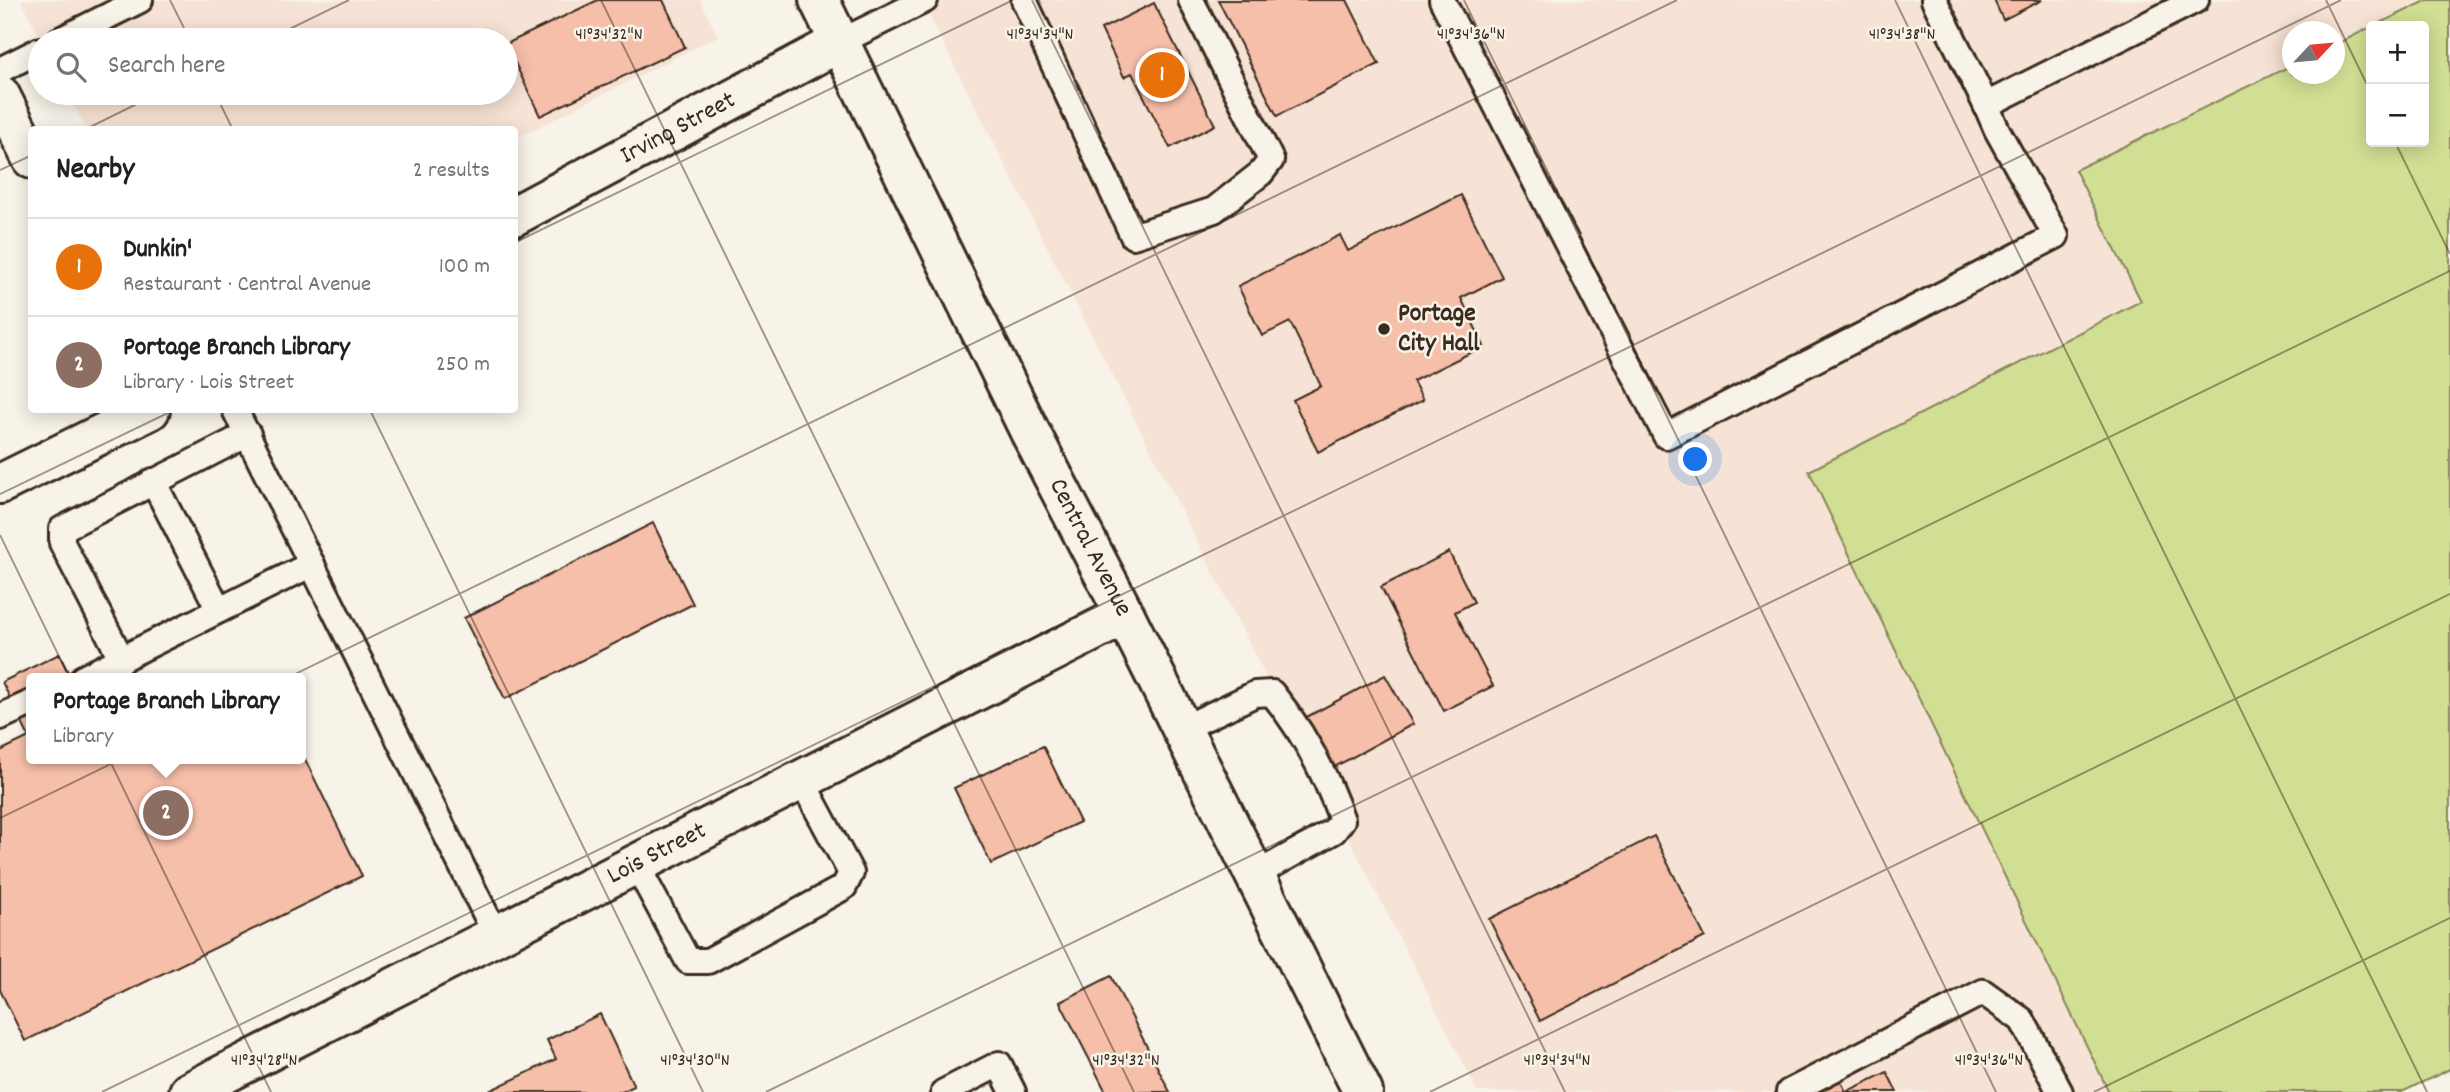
<!DOCTYPE html>
<meta charset="utf-8">
<style>
body{margin:0;font-family:Dekko,sans-serif;background:#f6f6f6;color:#202124}
.controls{position:absolute;right:21px;top:21px;display:grid;overflow:hidden;border-radius:7px;box-shadow:0 4px 18px #0003}
.controls button{width:63px;height:63px;display:grid;place-items:center;padding:0;border:0;border-bottom:2px solid #e0e0e0;background:#fff;color:#202124;font:35px sans-serif}
.compass{position:absolute;left:2282px;top:21px;width:63px;height:63px;border-radius:50%;background:#fff;box-shadow:0 4px 18px #0003;rotate:64deg}
.you{position:absolute;left:1696px;top:460px;width:24px;height:24px;margin:-18px;border:5px solid #fff;border-radius:50%;background:#1a73e8;box-shadow:0 0 0 10px #1a73e833}
.badge{display:grid;place-items:center;width:46px;height:46px;border-radius:50%;background:#db2777;color:#fff;font-size:23px;font-weight:700}
.pin{position:absolute;translate:-50% -50%;border:4px solid #fff;box-shadow:0 2px 7px #0006}
.popup{position:absolute;left:26px;top:673px;width:280px;height:91px;box-sizing:border-box;display:grid;place-content:center;border-radius:7px;background:#fff;filter:drop-shadow(0 2px 5px #0005);font-size:23px;white-space:nowrap;color:#757577}
.popup b{font-size:26px;color:#202124}
.popup::after{content:'';position:absolute;left:50%;top:100%;margin-left:-14px;border:14px solid transparent;border-top-color:#fff}
.list{margin:0;padding:0;list-style:none}
h2{display:flex;justify-content:space-between;align-items:center;height:91px;margin:0;padding:0 28px;font-size:30px}
h2 small{font-size:23px;font-weight:400;color:#757577}
.list li{display:grid;grid-template-columns:46px 1fr auto;gap:21px;align-items:center;box-sizing:border-box;height:98px;padding:0 28px;border-top:2px solid #e0e0e0}
.list b{display:block;font-size:26px;white-space:nowrap}
.list p{margin:0;font-size:23px;white-space:nowrap;color:#757577}
.list em{font-size:23px;font-style:normal;color:#757577}
.icon{flex:none;width:38px;height:38px;fill:none;stroke:currentColor;stroke-width:2;stroke-linecap:round;stroke-linejoin:round}
.map{position:relative;flex:none;width:2450px;height:1092px;overflow:hidden}
.search{position:absolute;background:#fff;box-shadow:0 4px 18px #0003;left:28px;top:28px;width:490px;height:77px;display:flex;align-items:center;gap:18px;box-sizing:border-box;padding:0 24px;border-radius:38px;color:#757577;font-size:26px}
.panel{position:absolute;background:#fff;box-shadow:0 4px 18px #0003;left:28px;top:126px;width:490px;height:287px;border-radius:7px}
.map>svg:first-child{display:block}
</style>
<div class="map">
<svg width="2450" height="1092" viewBox="0 0 2450 1092">
<rect width="100%" height="100%" fill="#f7f3e8"/>
<filter id="ink" filterUnits="userSpaceOnUse"><feTurbulence type="fractalNoise" baseFrequency=".0143" numOctaves="2"/><feDisplacementMap in="SourceGraphic" scale="14" xChannelSelector="R" yChannelSelector="G"/><feConvolveMatrix kernelMatrix="1 2 1 2 8 2 1 2 1" color-interpolation-filters="sRGB"/></filter>
<g filter="url(#ink)">
<!-- built -->
<g fill="#f7e3d5">
<path d="M21,0h679l18,36 -203,103 -1,-9 -428,-1 -18,-36h438v-53h-465z"/>
<path d="M921,0h1507l-93,45 -1,-13h-42v33l-216,105 66,131 -333,170 300,621h-631z"/>
</g>
<!-- green -->
<path fill="#d0df93" stroke="#868458" stroke-width="2" d="M2428,0h22v1069l-48,23h-293l-300,-621 332,-170 -66,-131 217,-105v9h42l1,-29 36,-18v115h53v-116h-50z"/>
<!-- building -->
<g fill="#f6bfa9" stroke="#3b2a1e" stroke-width="2">
<path d="M598,0h65l22,47 -145,69 -34,-72z"/>
<path d="M1218,0h129l32,64 -102,52z"/>
<path d="M1994,0h48l-39,20z"/>
<path d="M1154,3l61,122 -45,23 -38,-75 -8,4 -23,-48z"/>
<path d="M1461,195l41,82 -41,21 23,48 -71,35 10,19 -105,52 -25,-52 28,-14 -31,-64 -28,14 -24,-50 102,-51 8,16z"/>
<path d="M653,523l40,81 -188,95 -41,-81z"/>
<path d="M1449,552l25,50 -19,10 38,74 -49,25 -63,-124z"/>
<path d="M59,654l12,24h-40v81h270v-8l61,125 -337,165 -25,-51v-239l29,-14 -27,-55z"/>
<path d="M1385,675l28,49 -82,45 -28,-50z"/>
<path d="M1043,746l37,76 -89,42 -37,-76z"/>
<path d="M1654,836l51,101 -165,84 -51,-102z"/>
<path d="M1111,976l59,116h-64l-46,-90z"/>
<path d="M600,1014l34,72 -12,6h-135l69,-33 -9,-19z"/>
<path d="M1887,1072l10,20h-88l30,-15 7,15z"/>
</g>
<g fill="none" stroke-linecap="round" stroke-linejoin="round">
<defs>
<g id="service">
<path d="M1024,0l109,236 81,-26 47,-37 10,-13 -80,-160"/>
<path d="M1442,0l224,436 390,-200 -59,-106 -11,-25 210,-105"/>
<path d="M1934,0l52,105"/>
<path d="M60,40l80,-40"/>
<path d="M840,42l85,-42"/>
<path d="M0,70l40,-20"/>
<path d="M235,410l261,525"/>
<path d="M153,481l66,129"/>
<path d="M122,660l-60,-117v-14l186,-95"/>
<path d="M83,678l229,-114"/>
<path d="M0,717l31,-14"/>
<path d="M1182,729l73,-35 17,-1c30,37 54,82 70,127l-8,11 -79,44"/>
<path d="M636,864l52,97h20l136,-74 7,-14 -49,-92"/>
<path d="M944,1092l55,-28 14,28"/>
<path d="M1789,1092l194,-100 39,28 38,72"/>
</g>
<g id="minor">
<path d="M0,95l32,64"/>
<path id="s1" d="M514,216l326,-174"/>
<path d="M0,484l150,-74"/>
<path id="s2" d="M189,1092l936,-477"/>
</g>
<g id="secondary">
<path id="s3" d="M819,0l210,430 96,185 238,477"/>
</g>
</defs>
<!-- service casing -->
<use href="#service" stroke="#3b2a1e" stroke-width="30"/>
<!-- minor casing -->
<use href="#minor" stroke="#3b2a1e" stroke-width="44"/>
<!-- secondary casing -->
<use href="#secondary" stroke="#3b2a1e" stroke-width="44"/>
<!-- service -->
<use href="#service" stroke="#f7f3e8" stroke-width="24"/>
<!-- minor -->
<use href="#minor" stroke="#f7f3e8" stroke-width="38"/>
<!-- secondary -->
<use href="#secondary" stroke="#f7f3e8" stroke-width="38"/>
</g>
</g>
<!-- ticks -->
<path fill="none" stroke="#3b2a1e" stroke-width="2" stroke-opacity="0.45" d="M170,0l20,40M601,0l533,1092M1032,0l533,1092M1464,0l532,1092M1895,0l532,1092M2326,0l45,93M267,40l82,-40M215,93l18,37M84,130l75,-37M2395,142l55,112M0,170l32,-15M514,243l499,-243M370,410l333,682M0,494l174,-84M0,535l271,557M0,818l1677,-818M102,1092l2239,-1092M766,1092l1684,-821M1430,1092l1020,-498M2094,1092l356,-174"/>
<!-- markers -->
<circle fill="#3b2a1e" stroke="#f7f3e8" stroke-width="2.5" cx="1384" cy="329" r="7"/>
<g text-anchor="middle" dominant-baseline="central" stroke-width="5" stroke-linejoin="round" paint-order="stroke">
<!-- street labels -->
<g font-size="26" fill="#3b2a1e" stroke="#f7f3e8">
<text stroke="none"><textPath href="#s1" startOffset="186">Irving Street</textPath></text>
<text stroke="none"><textPath href="#s3" startOffset="611">Central Avenue</textPath></text>
<text stroke="none"><textPath href="#s2" startOffset="525">Lois Street</textPath></text>
</g>
<!-- poi labels -->
<g font-size="26" font-weight="bold" fill="#3b2a1e" stroke="#f7f3e8" text-anchor="start">
<text x="1398" y="314">Portage<tspan x="1398" dy="30">City Hall</tspan></text>
</g>
</g>
<g font-size="18" text-anchor="middle" fill="#3b2a1e" stroke="#f7f3e8" stroke-width="5" stroke-linejoin="round" paint-order="stroke">
<text x="609" y="39">41°34'32"N</text>
<text x="1040" y="39">41°34'34"N</text>
<text x="1471" y="39">41°34'36"N</text>
<text x="1902" y="39">41°34'38"N</text>
<text x="264" y="1065">41°34'28"N</text>
<text x="695" y="1065">41°34'30"N</text>
<text x="1126" y="1065">41°34'32"N</text>
<text x="1557" y="1065">41°34'34"N</text>
<text x="1989" y="1065">41°34'36"N</text>
</g>
</svg>
<div class="controls">
<button>+</button>
<button>−</button>
</div>
<svg class="compass" viewBox="-18 -18 36 36"><path d="M0-13l5 13h-10z" fill="#e53935"/><path d="M0 13l5-13h-10z" fill="#757577"/></svg>
<div class="you"></div>
<div class="pin badge" style="left:1162px;top:75px;background:#e8710a">1</div>
<div class="pin badge" style="left:166px;top:813px;background:#8d6e63">2</div>
<div class="popup"><b>Portage Branch Library</b>Library</div>
<div class="search"><svg class="icon" aria-label="search" viewBox="0 0 24 24"><circle cx="10" cy="10" r="6"/><path d="M15 15l6 6"/></svg>Search here</div>
<section class="panel">
<h2>Nearby<small>2 results</small></h2>
<ul class="list">
<li><span class="badge" style="background:#e8710a">1</span><div><b>Dunkin'</b><p>Restaurant · Central Avenue</p></div><em>100 m</em></li>
<li><span class="badge" style="background:#8d6e63">2</span><div><b>Portage Branch Library</b><p>Library · Lois Street</p></div><em>250 m</em></li>
</ul>
</section>
</div>
